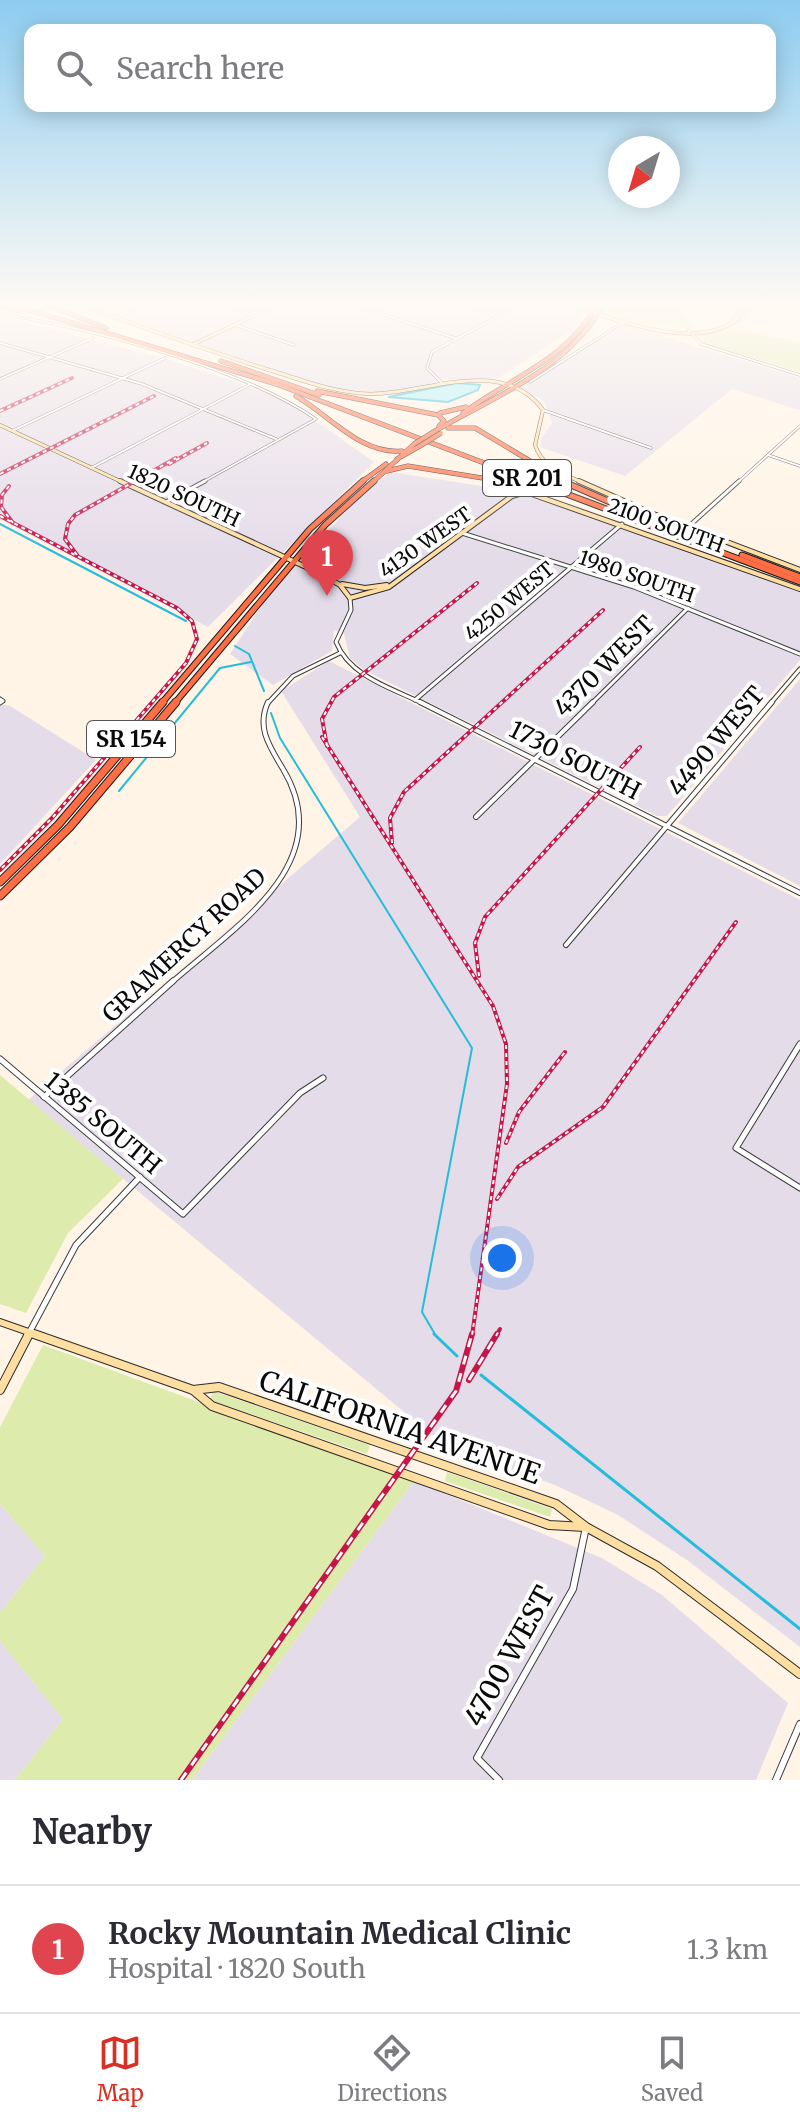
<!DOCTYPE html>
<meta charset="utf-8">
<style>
body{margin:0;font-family:Merriweather,serif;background:#f2f2f3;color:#2b2b33}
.compass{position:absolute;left:608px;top:136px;width:72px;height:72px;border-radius:50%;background:#fff;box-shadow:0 4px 20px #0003;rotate:218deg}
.you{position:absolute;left:502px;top:1258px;width:28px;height:28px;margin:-20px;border:6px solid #fff;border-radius:50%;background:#1a73e8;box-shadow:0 0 0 12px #1a73e833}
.badge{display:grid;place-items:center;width:52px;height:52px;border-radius:50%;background:#d93025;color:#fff;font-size:26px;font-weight:700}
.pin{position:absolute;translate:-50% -66px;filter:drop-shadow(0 2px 4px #0008)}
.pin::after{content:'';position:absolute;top:42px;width:28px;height:24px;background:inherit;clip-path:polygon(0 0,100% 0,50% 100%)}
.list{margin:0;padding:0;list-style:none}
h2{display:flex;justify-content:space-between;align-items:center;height:104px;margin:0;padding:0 32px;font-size:34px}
h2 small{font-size:26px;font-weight:400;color:#7c7c81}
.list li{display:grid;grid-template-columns:52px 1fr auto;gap:24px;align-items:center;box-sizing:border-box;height:128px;padding:0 32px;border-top:2px solid #e1e1e2}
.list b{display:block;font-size:30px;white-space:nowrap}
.list p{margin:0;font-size:26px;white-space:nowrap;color:#7c7c81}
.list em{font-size:26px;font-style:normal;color:#7c7c81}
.icon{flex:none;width:44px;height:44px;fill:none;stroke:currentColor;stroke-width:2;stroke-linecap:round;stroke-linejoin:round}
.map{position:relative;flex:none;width:800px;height:1780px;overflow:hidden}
.search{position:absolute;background:#fff;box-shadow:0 4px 20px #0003;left:24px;right:24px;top:24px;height:88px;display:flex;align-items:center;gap:20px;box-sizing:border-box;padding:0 28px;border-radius:16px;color:#7c7c81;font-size:30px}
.sheet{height:232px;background:#fff}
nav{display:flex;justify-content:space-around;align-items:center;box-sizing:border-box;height:112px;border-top:2px solid #e1e1e2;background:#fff;font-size:22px;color:#7c7c81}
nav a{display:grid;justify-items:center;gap:4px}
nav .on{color:#d93025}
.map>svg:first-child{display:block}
</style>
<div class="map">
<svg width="800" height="1780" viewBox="0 0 800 1780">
<rect width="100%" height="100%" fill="#fff4e6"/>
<!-- industrial -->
<g fill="#e5dcea">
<path d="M90,306h498l-15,24 -80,51 -50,-2 -20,8 -47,6 -42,-5 -77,-23z"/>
<path d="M0,316l170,44 83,28 37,15 84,59 -166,165 -208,-108z"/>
<path d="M622,324l178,54v32l-68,-21 -107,87 -85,-29 1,-8 11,-16 -4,-13 -5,-10 -23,-12z"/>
<path d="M391,472l144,22 265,97v69l-133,156h-10l-293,-146 -14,-12 -6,-24 -10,-4 -2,21 -59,34 -43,-31 36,-55 47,-53 53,-55z"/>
<path d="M329,661l471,239v747l-113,-87 -69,-45 -63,-30 -110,-39 -417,-346 332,-283 -79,-126z"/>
<path d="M800,679v207l-122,-63z"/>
<path d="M0,704l10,2 86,54 -96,104z"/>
<path d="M414,1481l188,77 60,37 126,108 -32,77h-564z"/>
<path d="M0,1504l45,52 -45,57z"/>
<path d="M0,1641l63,78 -48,61h-15z"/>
</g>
<!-- green -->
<g fill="#ddecad">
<path d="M608,306h75l-2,9 12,13 -54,-4 -33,-10z"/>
<path d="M728,328l72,15v29l-91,-27 -11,-4 -5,-8z"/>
<path d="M0,1075l123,104 -55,54 -42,80 -26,-9z"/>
<path d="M43,1345l371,136 -222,299h-177l48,-61 -63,-78v-28l45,-57 -45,-52v-77z"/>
<path d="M213,1391l157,54 -3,9 -157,-54z"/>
<path d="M447,1472l105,37 -2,8 -105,-36z"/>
</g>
<!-- water -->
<path fill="#a5f0fc" stroke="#25bdda" stroke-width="2" d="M457,383l23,2 -2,5 -30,12 -60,-5z"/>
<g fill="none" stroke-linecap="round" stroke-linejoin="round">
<!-- stream-far1 -->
<g stroke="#25bdda" stroke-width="2">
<path d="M0,524l186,97"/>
<path d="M235,646l14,8 15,37"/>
<path d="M271,713l9,25 192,310 -50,264 14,24"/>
<path d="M119,791l101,-123 31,-6"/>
</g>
<!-- stream -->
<g stroke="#25bdda" stroke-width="3">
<path d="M434,1334l23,22"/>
<path d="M481,1375l319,254"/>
</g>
<defs>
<g id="street-far4">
<path d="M230,306l23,10"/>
<path d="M235,306l23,8"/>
<path d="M357,306l98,32"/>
<path d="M467,306l28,9"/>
<path d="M0,314c90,14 242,54 316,105l-115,64"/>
<path d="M114,318l26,-12"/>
<path d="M235,325l59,20"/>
<path d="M688,330l13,14 99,31"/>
<path d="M0,343l142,41 134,55"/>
<path d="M0,379l93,-41"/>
<path d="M530,382l95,-61"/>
<path d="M442,383l-15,-15 5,-16 85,-46"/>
<path d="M543,410l108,38"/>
<path d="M12,431l153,-73"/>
<path d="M768,455l32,11"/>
<path d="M91,468l158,-83"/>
<path d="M737,483l63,-57"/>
</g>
<g id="street-far3">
<path d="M166,502l39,-21"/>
<path d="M688,527l51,-46"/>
<path d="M462,533l172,54 166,67"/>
<path d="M350,598l1,12 -15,32c14,35 56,46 88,62"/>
<path d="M0,699l3,2 -3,2"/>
<path d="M415,700l207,-176"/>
<path d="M267,704l26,-28 47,-23"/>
<path d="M591,704l97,-96"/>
<path d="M770,704l30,-35"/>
</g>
<g id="street-far2">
<path d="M420,702l380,191"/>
<path d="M476,817l117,-115"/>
<path d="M566,945l206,-243"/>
<path d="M171,983c62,-55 169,-120 112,-214 -13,-22 -27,-41 -15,-67"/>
</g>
<g id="street-far1">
<path d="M800,1044l-64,104 64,40"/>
<path d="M0,1059l183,155 117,-121 23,-15"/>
<path d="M44,1097l129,-116"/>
<path d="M29,1333l47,-88 64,-68"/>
</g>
<g id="street">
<path d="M499,1780l-22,-22 96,-169 13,-62"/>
<path d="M776,1780l24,-56"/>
</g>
<g id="secondary-far3">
<path d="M84,306c61,23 123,44 185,64 33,10 66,23 101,24 53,1 132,-40 173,16l-8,35c7,22 29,29 48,38"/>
<path d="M573,306c52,16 138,53 178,0"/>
<path d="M731,322l15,-16"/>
<path d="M192,345l82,-39"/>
<path d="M0,425l124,58"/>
</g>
<g id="secondary-far2">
<path d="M120,481l199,92 21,12 10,13 39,-11 123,-91 14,-4 274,97"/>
<path d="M579,481l72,32 149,57"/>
<path d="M342,584l23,4 22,-3"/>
</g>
<g id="secondary-far1">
<path d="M0,1322l40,14"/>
<path d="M27,1336l2,-3"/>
</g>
<g id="secondary">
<path d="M34,1334l159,56 19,16 337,119 36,2"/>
<path d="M0,1390l29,-56"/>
<path d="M193,1390l26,-3 337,117 30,23 71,39 143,108"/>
</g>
<g id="highway-far2">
<path d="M1,306l19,5"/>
<path d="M16,306l260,78 261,99"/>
<path d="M50,306l56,22"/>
<path d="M221,361l98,34"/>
<path d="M317,391l121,24 6,6 -5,5"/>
<path d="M296,396c33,19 65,59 106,55"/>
<path d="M440,413l26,-6"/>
<path d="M463,413c47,-35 104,-53 133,-107"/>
<path d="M448,428h27l92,55"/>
<path d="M435,431c61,-35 131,-61 168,-125"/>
<path d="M397,459l23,-13"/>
<path d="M387,471l21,-5 105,17"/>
<path d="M360,483l26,-19"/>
<path d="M372,483l42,-39"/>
</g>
<g id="highway-far1">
<path d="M500,481l35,5"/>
<path d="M532,481l268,101"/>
<path d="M562,481l89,39"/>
<path d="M742,555l58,22"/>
<path d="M161,704l149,-175 53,-48"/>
<path d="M174,704l151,-179 49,-44"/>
</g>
<g id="highway">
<path d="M0,882l58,-57 105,-123"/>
<path d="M0,896l70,-69 106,-125"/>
</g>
</defs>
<!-- street-far4 casing -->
<use href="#street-far4" stroke="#3d3d3d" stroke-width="3"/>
<!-- street-far3 casing -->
<use href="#street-far3" stroke="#3d3d3d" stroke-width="5"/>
<!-- street-far2 casing -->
<use href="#street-far2" stroke="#3d3d3d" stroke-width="6"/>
<!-- street-far1 casing -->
<use href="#street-far1" stroke="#3d3d3d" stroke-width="7"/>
<!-- street casing -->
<use href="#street" stroke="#3d3d3d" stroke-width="8"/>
<!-- secondary-far3 casing -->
<use href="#secondary-far3" stroke="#2c2c2c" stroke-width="4"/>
<!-- secondary-far2 casing -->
<use href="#secondary-far2" stroke="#2c2c2c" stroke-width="6"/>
<!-- secondary-far1 casing -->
<use href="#secondary-far1" stroke="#2c2c2c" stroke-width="8"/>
<!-- secondary casing -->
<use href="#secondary" stroke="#2c2c2c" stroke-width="10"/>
<!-- highway-far2 casing -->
<use href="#highway-far2" stroke="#1b1b1b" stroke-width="5"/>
<!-- highway-far1 casing -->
<use href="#highway-far1" stroke="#1b1b1b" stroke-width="7"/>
<!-- highway casing -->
<use href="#highway" stroke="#1b1b1b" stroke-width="9"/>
<!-- street-far4 -->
<use href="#street-far4" stroke="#fff" stroke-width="2"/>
<!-- street-far3 -->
<use href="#street-far3" stroke="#fff" stroke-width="3"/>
<!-- street-far2 -->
<use href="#street-far2" stroke="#fff" stroke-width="4"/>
<!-- street-far1 -->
<use href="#street-far1" stroke="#fff" stroke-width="5"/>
<!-- street -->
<use href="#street" stroke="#fff" stroke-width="6"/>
<!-- secondary-far3 -->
<use href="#secondary-far3" stroke="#ffdea1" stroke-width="3"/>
<!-- secondary-far2 -->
<use href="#secondary-far2" stroke="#ffdea1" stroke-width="4"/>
<!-- secondary-far1 -->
<use href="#secondary-far1" stroke="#ffdea1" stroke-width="6"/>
<!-- secondary -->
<use href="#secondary" stroke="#ffdea1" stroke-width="8"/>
<!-- highway-far2 -->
<use href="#highway-far2" stroke="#ff6d44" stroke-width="4"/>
<!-- highway-far1 -->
<use href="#highway-far1" stroke="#ff6d44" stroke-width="5"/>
<!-- highway -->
<use href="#highway" stroke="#ff6d44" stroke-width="7"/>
<defs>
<g id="rail-far1">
<path d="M0,411l72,-33"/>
<path d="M169,464l38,-21"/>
<path d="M0,474l154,-78"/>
<path d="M9,486l-7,9 -1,12 12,16"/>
<path d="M0,516l177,92 15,13 5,18 -11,24 -133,154 -53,53"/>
<path d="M77,555l-12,-16 3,-15 7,-9 101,-57"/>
<path d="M322,737l171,269 13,38 1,40 -35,252"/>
<path d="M327,746l-5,-27 12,-22 143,-114"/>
<path d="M392,843l-2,-25 14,-26 199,-182"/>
<path d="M479,976l-4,-33 10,-26 155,-170"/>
<path d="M506,1143l13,-31 46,-60"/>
<path d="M497,1199l21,-32 85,-60 133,-185"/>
<path d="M496,1336l4,-7"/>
</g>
<g id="rail">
<path d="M469,1380l28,-46"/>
<path d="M181,1780l275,-389 16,-57"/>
</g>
</defs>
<!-- rail-far1 casing -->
<use href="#rail-far1" stroke="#c51648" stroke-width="4"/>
<!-- rail casing -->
<use href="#rail" stroke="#c51648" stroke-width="6"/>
<!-- rail-far1 -->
<use href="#rail-far1" stroke="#fff" stroke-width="2" stroke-dasharray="4" stroke-linecap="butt"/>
<!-- rail -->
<use href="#rail" stroke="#fff" stroke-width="3" stroke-dasharray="9" stroke-linecap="butt"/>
<defs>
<g id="highway-bridge">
<path d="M414,444l21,-13"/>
<path d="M420,446l21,-13"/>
</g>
</defs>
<!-- highway-bridge casing -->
<use href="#highway-bridge" stroke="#1b1b1b" stroke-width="5" stroke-linecap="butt"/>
<!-- highway-bridge -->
<use href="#highway-bridge" stroke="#ff6d44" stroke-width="4"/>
</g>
<!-- sky -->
<linearGradient id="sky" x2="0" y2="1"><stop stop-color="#8dccf0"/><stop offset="0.55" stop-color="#fffaf4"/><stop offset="1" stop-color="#fffaf4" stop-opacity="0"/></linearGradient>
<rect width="800" height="555" fill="url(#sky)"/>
<g text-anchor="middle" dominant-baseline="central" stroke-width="8" stroke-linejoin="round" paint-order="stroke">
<!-- far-street labels -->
<g font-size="20" fill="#0a0a0a" stroke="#fff">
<text transform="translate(184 495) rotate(25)">1820 SOUTH</text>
<text transform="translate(666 525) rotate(20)">2100 SOUTH</text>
<text transform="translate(425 542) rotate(-35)">4130 WEST</text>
<text transform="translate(637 576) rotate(19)">1980 SOUTH</text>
<text transform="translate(509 601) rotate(-40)">4250 WEST</text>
</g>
<!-- shield labels -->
<g fill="#fff" stroke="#545454" stroke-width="2">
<rect x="483" y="460" width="88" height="36" rx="6"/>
<rect x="87" y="721" width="88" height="36" rx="6"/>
</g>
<g font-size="22" font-weight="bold" fill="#0a0a0a">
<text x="527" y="478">SR 201</text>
<text x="131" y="739">SR 154</text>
</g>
<!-- street labels -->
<g font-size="24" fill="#0a0a0a" stroke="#fff">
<text transform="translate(604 666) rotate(-45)">4370 WEST</text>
<text transform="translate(716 741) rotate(-50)">4490 WEST</text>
<text transform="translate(575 760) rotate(27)">1730 SOUTH</text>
<text transform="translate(184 945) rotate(-43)">GRAMERCY ROAD</text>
<text transform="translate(103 1123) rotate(40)">1385 SOUTH</text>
</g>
<!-- near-street labels -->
<g font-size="28" fill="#0a0a0a" stroke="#fff">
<text transform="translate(400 1427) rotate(19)">CALIFORNIA AVENUE</text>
<text transform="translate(509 1656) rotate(-61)">4700 WEST</text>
</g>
</g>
</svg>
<svg class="compass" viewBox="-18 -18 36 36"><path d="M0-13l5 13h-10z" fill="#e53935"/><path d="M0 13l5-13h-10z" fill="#7c7c81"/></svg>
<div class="you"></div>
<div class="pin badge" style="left:327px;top:596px;background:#e0444e">1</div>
<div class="search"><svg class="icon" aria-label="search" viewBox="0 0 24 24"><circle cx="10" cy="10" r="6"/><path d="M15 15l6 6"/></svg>Search here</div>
</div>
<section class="sheet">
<h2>Nearby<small></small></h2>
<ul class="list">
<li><span class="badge" style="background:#e0444e">1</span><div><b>Rocky Mountain Medical Clinic</b><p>Hospital · 1820 South</p></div><em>1.3 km</em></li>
</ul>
</section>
<nav>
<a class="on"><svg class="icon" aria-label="map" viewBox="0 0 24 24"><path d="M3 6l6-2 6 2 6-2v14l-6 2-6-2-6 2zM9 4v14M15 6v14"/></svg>Map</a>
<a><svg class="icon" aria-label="directions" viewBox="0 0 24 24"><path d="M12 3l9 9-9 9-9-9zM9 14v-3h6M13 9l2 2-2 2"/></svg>Directions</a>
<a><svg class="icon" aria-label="saved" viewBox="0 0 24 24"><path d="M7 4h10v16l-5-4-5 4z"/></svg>Saved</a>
</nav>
